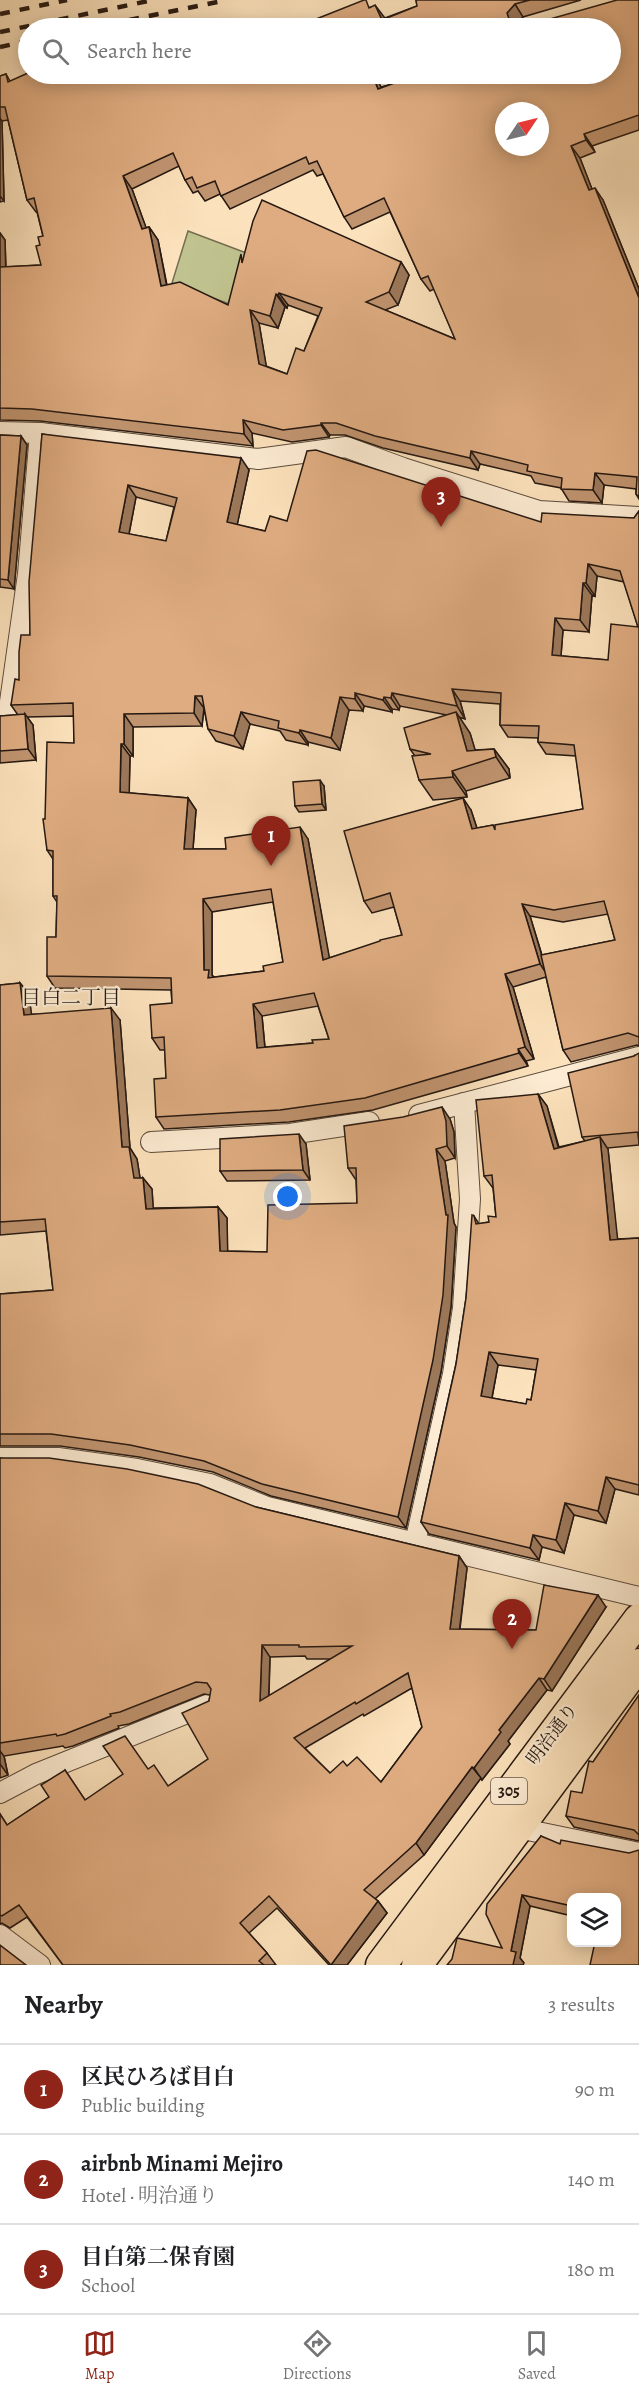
<!DOCTYPE html>
<meta charset="utf-8">
<style>
body{margin:0;font-family:Alegreya,"Noto Serif JP",serif;background:#f2f2f2;color:#202124}
.controls{position:absolute;right:18px;bottom:18px;display:grid;overflow:hidden;border-radius:12px;box-shadow:0 3px 15px #0003}
.controls button{width:54px;height:54px;display:grid;place-items:center;padding:0;border:0;border-bottom:2px solid #e0e0e0;background:#fff;color:#202124;font:30px sans-serif}
.compass{position:absolute;left:495px;top:102px;width:54px;height:54px;border-radius:50%;background:#fff;box-shadow:0 3px 15px #0003;rotate:55deg}
.you{position:absolute;left:288px;top:1197px;width:21px;height:21px;margin:-15px;border:4px solid #fff;border-radius:50%;background:#1a73e8;box-shadow:0 0 0 9px #1a73e833}
.badge{display:grid;place-items:center;width:39px;height:39px;border-radius:50%;background:#8f2418;color:#fff;font-size:20px;font-weight:700}
.pin{position:absolute;translate:-50% -50px;filter:drop-shadow(0 2px 3px #0008)}
.pin::after{content:'';position:absolute;top:32px;width:21px;height:18px;background:inherit;clip-path:polygon(0 0,100% 0,50% 100%)}
.list{margin:0;padding:0;list-style:none}
h2{display:flex;justify-content:space-between;align-items:center;height:78px;margin:0;padding:0 24px;font-size:26px}
h2 small{font-size:20px;font-weight:400;color:#757577}
.list li{display:grid;grid-template-columns:39px 1fr auto;gap:18px;align-items:center;box-sizing:border-box;height:90px;padding:0 24px;border-top:2px solid #e0e0e0}
.list b{display:block;font-size:22px;white-space:nowrap}
.list p{margin:0;font-size:20px;white-space:nowrap;color:#757577}
.list em{font-size:20px;font-style:normal;color:#757577}
.icon{flex:none;width:33px;height:33px;fill:none;stroke:currentColor;stroke-width:2;stroke-linecap:round;stroke-linejoin:round}
.map{position:relative;flex:none;width:639px;height:1965px;overflow:hidden}
.search{position:absolute;background:#fff;box-shadow:0 3px 15px #0003;left:18px;right:18px;top:18px;height:66px;display:flex;align-items:center;gap:15px;box-sizing:border-box;padding:0 21px;border-radius:33px;color:#757577;font-size:22px}
.sheet{height:348px;background:#fff}
nav{display:flex;justify-content:space-around;align-items:center;box-sizing:border-box;height:84px;border-top:2px solid #e0e0e0;background:#fff;font-size:16px;color:#757577}
nav a{display:grid;justify-items:center;gap:3px}
nav .on{color:#8f2418}
.map>svg:first-child{display:block}
</style>
<div class="map">
<svg width="639" height="1965" viewBox="0 0 639 1965">
<rect width="100%" height="100%" fill="#fce2bc"/>
<filter id="stains"><feTurbulence type="fractalNoise" baseFrequency=".00333" numOctaves="4"/><feColorMatrix values="0 0 0 0 .2 0 0 0 0 .09 0 0 0 0 .02 0 0 0 .5 -.17"/></filter>
<radialGradient id="worn" r=".72"><stop offset=".6" stop-color="#630" stop-opacity="0"/><stop offset="1" stop-color="#630" stop-opacity=".3"/></radialGradient>
<!-- green -->
<path fill="#c0c38f" stroke="#736e50" stroke-width="1.5" d="M188,231l61,23 -14,52 -63,-23z"/>
<g fill="none" stroke-linecap="round" stroke-linejoin="round">
<defs>
<g id="minor">
<path d="M0,432l40,1 218,26 88,-12 57,21 136,43 100,6"/>
<path d="M0,716h8l20,-142 12,-141"/>
<path d="M419,1115l220,-58"/>
<path d="M151,1142l139,-8 79,-12"/>
<path d="M0,1458h58l79,11 73,15 57,23 372,90"/>
<path d="M415,1543l38,-169 10,-66 7,-109 -6,-96"/>
<path d="M0,1793l36,-19 171,-69"/>
<path d="M518,1828l121,25"/>
<path d="M0,1935l40,30"/>
</g>
<g id="primary">
<path d="M381,1965l258,-346"/>
<path d="M417,1965l222,-301"/>
</g>
</defs>
<!-- minor casing -->
<use href="#minor" stroke="#5c4b3c" stroke-width="22"/>
<!-- primary casing -->
<use href="#primary" stroke="#261912" stroke-width="33"/>
<!-- minor -->
<use href="#minor" stroke="#fdecd3" stroke-width="20"/>
<!-- primary -->
<use href="#primary" stroke="#fce2bc" stroke-width="30"/>
<!-- rail -->
<g stroke="#261912" stroke-width="4.5" stroke-dasharray="10 10" stroke-linecap="butt">
<path d="M0,14l67,-14"/>
<path d="M90,28l137,-28"/>
<path d="M0,32l153,-32"/>
<path d="M0,47l28,-6"/>
</g>
</g>
<!-- wall -->
<g fill="#c0946f" stroke="#261912" stroke-width="1.5" fill-rule="evenodd">
<path d="M416,0h165l-58,17 -8,9 7,1 117,-27v130l-47,16 3,6 -15,6 12,31 11,11 36,89v210l-3,-5v-5l-32,-4 -2,18 -33,-2 -8,-13 -26,-5 -4,-7 -51,-12 -2,6 -95,-22 -38,-13h-15l-1,2 -37,5 -40,-9 1,13 -213,-25 -40,-1v-187l5,7 1,27 35,-2 -1,-20 3,-9 -6,-24h-1l-9,-12 -19,-80 -6,1 2,80 -4,1v-126l6,-2 4,7 371,6 229,-59h-335l23,-1 73,-20 14,11 32,-12zM179,166l6,14 8,13 5,-2 7,10 15,-7 10,15 83,-39 4,6 6,-2 21,43 8,12 38,-17 31,67 9,12 4,-2 21,50 -70,-29 13,-5 11,-30 -8,-13 -157,-4 -16,47 -61,-20 -9,-45 -9,-13 -3,1 -14,-39zM288,305l30,11 -14,35 -17,23 -21,-8 -7,-43 19,5 7,-21 2,1z"/>
<path d="M42,434l207,36 -12,55 28,6 22,-10 254,1 93,-4 5,-7v535l-2,-1 -66,17 -8,-12 -17,-73 -33,10 21,72 -8,2 2,5 -155,44 -84,12 -125,7 -8,-12 10,-39 -1,-28h-5l-8,-12 20,-35 -1,-13 -116,-2 -8,-12 9,-39 1,-35 -4,-6v-37l-6,-9 -2,-31 29,-76v-27l-47,1 6,8 3,35 -36,3v-47l18,-1 -7,-10 8,-25 11,-45zM136,497l38,10 -8,34 -37,-7zM597,576l27,6 14,45 -30,33 -47,-4 2,-26 26,2 3,-37 3,1zM460,701l40,3v21l8,12 30,1v4l8,12 30,2 7,53 -88,18 -2,-2 -16,3 -6,-18 -107,91 8,12 22,-6 8,28 -73,23 -21,-119 -82,10h-33l3,-39 -8,-12 -59,-5 1,-37h3v-29l69,-1 2,-18 4,21 8,12 27,8 7,-25 30,7 6,9 22,5v-3l32,8 9,-40 14,1 1,-5 28,6v-3l7,1 1,-4 47,9 -37,34 5,7 4,24 14,20 34,-3 -1,-6 44,-13 -1,-9 -15,-20 -19,1 -5,-17 -11,-16 6,2zM273,902l10,60 -19,9 -50,6 -2,-2v-63zM608,914l7,26 -73,15 -12,-39 33,6zM318,1006l11,33 -16,4 -48,4 -3,-31z"/>
<path d="M0,435l21,1 6,9 -13,144 -14,-2z"/>
<path d="M324,786l2,24 -27,2 -4,-6z"/>
<path d="M20,983l9,11 2,20 89,6 10,128 7,11 3,19h3l9,11 1,19 65,-1 9,11v33l40,1 90,-49 -1,-23 -8,-12 102,-49 4,13 1,26 -10,3 9,62 2,4 -5,80 -10,65 -35,156 -135,-32 -58,-24 -74,-15 -79,-11h-60v-152l53,-4 -7,-59 -46,4v-250z"/>
<path d="M634,1056l5,89 -32,3 1,1 9,90 22,-1v257l-24,-6 -9,34 -32,-8 -10,38 -22,-6 -3,13 -110,-26 -8,-12 35,-158 10,-66 8,-82 5,8 10,-2 7,-5 -3,-29 -9,-12 54,-82 9,12 12,41 26,-6 -3,-4zM498,1365l38,5 -5,30 -5,4 -34,-6z"/>
<path d="M306,1144l4,36 -83,1 -7,-10z"/>
<path d="M0,1458l256,49 203,49 8,12 -7,61 76,1 70,-23 -54,84 -5,-1 -39,51 2,3 -28,36 -1,-2 -57,77 -49,44 3,2 9,12 -40,52h-18l-52,-57 -28,25 18,20 9,12h-213l-36,-48 -17,11 -8,-5 -2,1v-110l7,11 42,-28 16,-27 20,30 63,-31 20,17 40,-27 1,-58 1,-6 -6,-1 -75,30 -11,2 1,2 -46,18 -8,2 -2,-2 -59,10 4,19 -8,3zM305,1656l2,3h24l-62,37 1,-39zM412,1688l10,39 -41,55 -34,-16 -17,7 -25,-25 58,-34 1,2z"/>
<path d="M639,1695v146l-65,-14 -8,-11 16,-23 11,-31z"/>
<path d="M541,1836l75,62h-44v18l-42,-10 -10,52 4,5 -22,-15z"/>
</g>
<!-- shaded-wall -->
<g fill="#9c785a" stroke="#261912" stroke-width="1.5">
<path d="M515,4l8,13 -8,9 -4,-1 -4,-12z"/>
<path d="M375,5l9,12 5,11 -7,-8z"/>
<path d="M372,74h4l10,27 -8,-12z"/>
<path d="M0,118l2,3 2,80 -4,-5z"/>
<path d="M584,134l8,12 3,6 -9,-12z"/>
<path d="M571,146l9,12 17,44 -8,-12z"/>
<path d="M123,176l9,13 19,52 -9,-12z"/>
<path d="M595,188l8,12 36,89v9z"/>
<path d="M149,227l9,13 11,58 -8,-12z"/>
<path d="M0,233l5,7 1,39 -6,-8z"/>
<path d="M401,262l8,13 -11,30 -9,-13z"/>
<path d="M279,293l9,12 -1,3 -9,-13z"/>
<path d="M276,294l9,13 -7,21 -8,-12z"/>
<path d="M250,310l9,13 9,53 -9,-12z"/>
<path d="M243,420l9,13 1,13 -9,-12z"/>
<path d="M321,423l9,12 -1,2 -8,-12z"/>
<path d="M21,436l6,9 -13,144 -6,-9z"/>
<path d="M471,451l9,13 -2,6 -8,-12z"/>
<path d="M241,458l8,12 -14,65 -8,-13z"/>
<path d="M595,473l9,12 -2,18 -9,-13z"/>
<path d="M128,485l8,12 -9,47 -8,-12z"/>
<path d="M588,564l9,12 -2,20 -9,-13z"/>
<path d="M583,583l9,12 -3,37 -9,-12z"/>
<path d="M555,618l8,12 -3,37 -8,-12z"/>
<path d="M452,689l8,12 5,18 -8,-13z"/>
<path d="M355,693l9,13 -1,5 -8,-12z"/>
<path d="M392,693l8,13 -1,4 -8,-12z"/>
<path d="M195,696l9,12 -2,18 -8,-13z"/>
<path d="M340,697l9,13 -9,40 -9,-12z"/>
<path d="M384,697l8,12v3l-9,-12z"/>
<path d="M241,712l9,12 -7,25 -9,-13z"/>
<path d="M456,712l14,21 9,30 -12,-12z"/>
<path d="M25,714l8,11 3,35 -8,-11z"/>
<path d="M124,714l9,13v29l-9,-12z"/>
<path d="M300,730l8,12v3l-9,-12z"/>
<path d="M121,744l9,12 -1,48 -9,-12z"/>
<path d="M494,749l15,20 1,9 -14,-21z"/>
<path d="M452,771l14,20 1,6 -14,-20z"/>
<path d="M320,780l4,6 2,24 -4,-6z"/>
<path d="M188,798l8,12 -4,51 -8,-12z"/>
<path d="M463,798l8,12 10,31 -9,-12z"/>
<path d="M300,827l8,12 24,133 -9,-12z"/>
<path d="M203,899l9,13v63l5,7v8l-13,-20z"/>
<path d="M522,904l8,12 18,60 -8,-12z"/>
<path d="M505,974l8,13 21,72 -9,-12z"/>
<path d="M20,983l9,11 4,33 -9,-12z"/>
<path d="M253,1004l9,12 4,44 -9,-12z"/>
<path d="M111,1008l9,12 10,128 7,11 5,31 -8,-12 -12,-31z"/>
<path d="M518,1049l8,12 2,5 -9,-13z"/>
<path d="M538,1094l9,12 15,55 -8,-12z"/>
<path d="M442,1107l8,12 4,13 1,26 -8,-12z"/>
<path d="M299,1134l7,10 4,36 -7,-10z"/>
<path d="M600,1137l8,12 11,103 -9,-12z"/>
<path d="M436,1149l9,12 9,62 2,4 -5,80 -10,65 -35,156 -8,-11 48,-302z"/>
<path d="M143,1178l9,11 2,31 -8,-11z"/>
<path d="M218,1207l9,11 1,44 -8,-11z"/>
<path d="M489,1352l9,13 -8,43 -9,-12z"/>
<path d="M606,1477l9,12 -9,34 -8,-12z"/>
<path d="M565,1503l9,12 -10,38 -8,-13z"/>
<path d="M533,1535l9,12 -3,13 -9,-12z"/>
<path d="M459,1556l8,12 -9,73 -8,-12z"/>
<path d="M598,1595l8,12 -54,84 -8,-12z"/>
<path d="M262,1645l8,12 -2,56 -8,-12z"/>
<path d="M539,1678l8,12 -39,51 2,3 -28,36 -8,-12 25,-38z"/>
<path d="M0,1751l4,5 4,19 -8,-11z"/>
<path d="M472,1767l9,11 -57,77 -8,-12z"/>
<path d="M522,1895l8,11 -10,52 4,5 -1,2h-10l-2,-14z"/>
<path d="M378,1901l9,12 -40,52h-16z"/>
</g>
<!-- building -->
<g fill="#dfac81" stroke="#261912" stroke-width="1.5" fill-rule="evenodd">
<path d="M364,0h2l3,8 6,-3 7,15 35,-14 -1,-6h114l-15,4 -8,9 4,12 11,2 95,-27h22v115l-55,19 2,6 -15,6 18,44 6,-2 44,110v199l-3,-3 1,-17 -42,-4 -2,17 -32,-1 1,-11 -35,-7 1,-6 -57,-14 -1,7 -95,-22 -39,-13h-15v2l-38,5 -40,-10 1,14 -212,-25 -32,-1v-141l41,-2 -5,-19 4,-1 -2,-8 5,-1 -9,-38 -7,2 -22,-93h-5v-31l6,-2 2,8 20,-9v1h344l6,15 41,-15h191v-46h-190v-2l-8,2h-137l18,-8 3,7zM504,111h36v36h-36zM173,153l12,27 7,-3 5,11 18,-7 6,15 85,-39 3,7 8,-3 27,56 40,-19 37,81 7,-3 27,63 -89,-37 23,-10 12,-30 -139,-62 -9,21 -11,42 -1,-9 -13,51 -48,-23 -19,4 -12,-59 -7,2 -19,-53zM279,293l43,15 -18,43 -8,-3 -9,26 -28,-10 -9,-54 20,6 6,-22 2,1z"/>
<path d="M42,434l199,24 -14,64 38,9 5,-15 17,5 20,-70 9,-1 225,72 1,-9 92,5 5,-7v526l-11,-4 -65,17 -22,-95 74,-15 -11,-39 -50,9 -32,-6 18,60 -35,10 20,73 -7,2 1,4 -154,45 -85,12 -124,7 -2,-38 12,-1 -2,-41 -12,1 -2,-33 22,-2 -1,-25 -124,-2v-39h9l1,-41h-4v-45l-6,-1 -4,-31h2l2,-77 27,1 -1,-40 -62,2 4,-26 4,1v-28l2,-17h9l-1,-53zM128,485l49,13 -11,43 -47,-9zM588,564l32,7 18,56 -27,-3 -3,36 -56,-5 3,-37 25,2 3,-37h3zM452,689l49,4 -1,32 39,1 -1,16 36,3 9,64 -88,16v5l-2,-5 -21,4 -9,-31 -119,33 20,70 26,-8 12,42 -22,5v1l-57,19 -23,-133 -75,11 1,11h-42l4,-51 -68,-6 1,-48h3v-30l70,-1 1,-17h7l6,33 26,7 7,-24 38,9 -1,7 21,5 1,-3 31,8 9,-41 15,2v-6l28,7 1,-3 7,1 1,-5 65,13zM271,889l12,73 -20,4 1,5 -56,7 1,-8h-5l-1,-71zM314,993l15,46 -17,1 1,3 -56,5 -4,-44z"/>
<path d="M0,435l21,1 -13,144 -8,-1z"/>
<path d="M456,712l11,39 27,-2 2,8 -44,14 1,6 -34,3 -7,-24 19,-2 -21,-5 -6,-21z"/>
<path d="M25,714l3,35 -28,2v-35z"/>
<path d="M320,780l2,24 -27,2 -2,-24z"/>
<path d="M20,983l4,32 87,-7 11,139h7l5,31h9l3,31 72,-2 2,44 47,1 1,-47 89,-2 -1,-35h-8l-4,-42 59,-9 39,-10 4,14 1,25 -11,3 10,66h2l-5,80 -10,65 -35,157 -136,-33 -58,-23 -74,-16 -79,-11h-51v-140l53,-4 -8,-71 -45,3v-237z"/>
<path d="M639,1053v91l-1,-12 -56,5 -14,-64 66,-17z"/>
<path d="M538,1094l16,55 46,-12 10,103 29,-2v247l-33,-8 -8,34 -33,-8 -9,37 -23,-5 -3,13 -109,-26 35,-158 10,-66 6,-83 2,1 2,8 13,-2 -1,-6 8,1 -4,-42 -8,1 -8,-76zM489,1352l49,7 -7,41 -4,-1 -1,5 -45,-8z"/>
<path d="M299,1134l4,36 -83,1v-32z"/>
<path d="M0,1458h49l78,11 71,15 58,23 203,49 -9,73 86,1 8,-45 54,10 -54,84 -5,-1 -40,52 2,2 -27,36 -2,-1 -56,76 -52,47 14,11 -47,64 -62,-69 -29,27 27,30 -8,8 5,4h-201l-44,-60 -17,11 -2,-1v-101l7,11 42,-28 -8,-12 24,-15 20,30 38,-26 -20,-28 22,-10 23,33 6,-4 14,21 40,-27 -26,-46 27,-12 2,-12 -4,-6 -11,-1 -76,30 -10,2 1,2 -46,18 -8,2 -1,-2 -56,9zM262,1645h37v2l53,-1 -92,55zM408,1673l14,54 -41,55 -24,-25 -10,9 -4,-5 -13,12 -36,-35 61,-36 1,2z"/>
<path d="M639,1695v140l-5,-5 -68,-14 5,-25 11,2 7,-32 4,1z"/>
<path d="M541,1836l19,8 1,-4 68,13 10,-3v115h-49l5,-23h21v-44h-44v8l-50,-11 -11,56 5,1 -3,13h-66l5,-6 5,-21 45,10 -16,-34 1,-10z"/>
<path d="M0,1945l26,20h-26z"/>
</g>
<g text-anchor="middle" dominant-baseline="central" stroke-width="4.5" stroke-linejoin="round" paint-order="stroke">
<!-- shield labels -->
<rect fill="#fdecd3" stroke="#66584c" stroke-width="1.5" x="491" y="1778" width="36" height="26" rx="4.5"/>
<g font-size="16" font-weight="bold" fill="#261912">
<text x="509" y="1791">305</text>
</g>
<!-- street labels -->
<g font-size="18" fill="#261912" stroke="#fdecd3">
<text transform="translate(552 1734) rotate(-53)">明治通り</text>
</g>
<!-- neighbourhood labels -->
<g font-size="20" fill="#261912" stroke="#fdecd3">
<text x="71" y="997">目白二丁目</text>
</g>
</g>
<rect width="100%" height="100%" filter="url(#stains)"/>
<rect width="100%" height="100%" fill="url(#worn)"/>
</svg>
<div class="controls">
<button><svg class="icon" aria-label="layers" viewBox="0 0 24 24"><path d="M12 4l9 5-9 5-9-5zM3 14l9 5 9-5"/></svg></button>
</div>
<svg class="compass" viewBox="-18 -18 36 36"><path d="M0-13l5 13h-10z" fill="#e53935"/><path d="M0 13l5-13h-10z" fill="#757577"/></svg>
<div class="you"></div>
<div class="pin badge" style="left:271px;top:866px">1</div>
<div class="pin badge" style="left:512px;top:1649px">2</div>
<div class="pin badge" style="left:441px;top:527px">3</div>
<div class="search"><svg class="icon" aria-label="search" viewBox="0 0 24 24"><circle cx="10" cy="10" r="6"/><path d="M15 15l6 6"/></svg>Search here</div>
</div>
<section class="sheet">
<h2>Nearby<small>3 results</small></h2>
<ul class="list">
<li><span class="badge">1</span><div><b>区民ひろば目白</b><p>Public building</p></div><em>90 m</em></li>
<li><span class="badge">2</span><div><b>airbnb Minami Mejiro</b><p>Hotel · 明治通り</p></div><em>140 m</em></li>
<li><span class="badge">3</span><div><b>目白第二保育園</b><p>School</p></div><em>180 m</em></li>
</ul>
</section>
<nav>
<a class="on"><svg class="icon" aria-label="map" viewBox="0 0 24 24"><path d="M3 6l6-2 6 2 6-2v14l-6 2-6-2-6 2zM9 4v14M15 6v14"/></svg>Map</a>
<a><svg class="icon" aria-label="directions" viewBox="0 0 24 24"><path d="M12 3l9 9-9 9-9-9zM9 14v-3h6M13 9l2 2-2 2"/></svg>Directions</a>
<a><svg class="icon" aria-label="saved" viewBox="0 0 24 24"><path d="M7 4h10v16l-5-4-5 4z"/></svg>Saved</a>
</nav>
